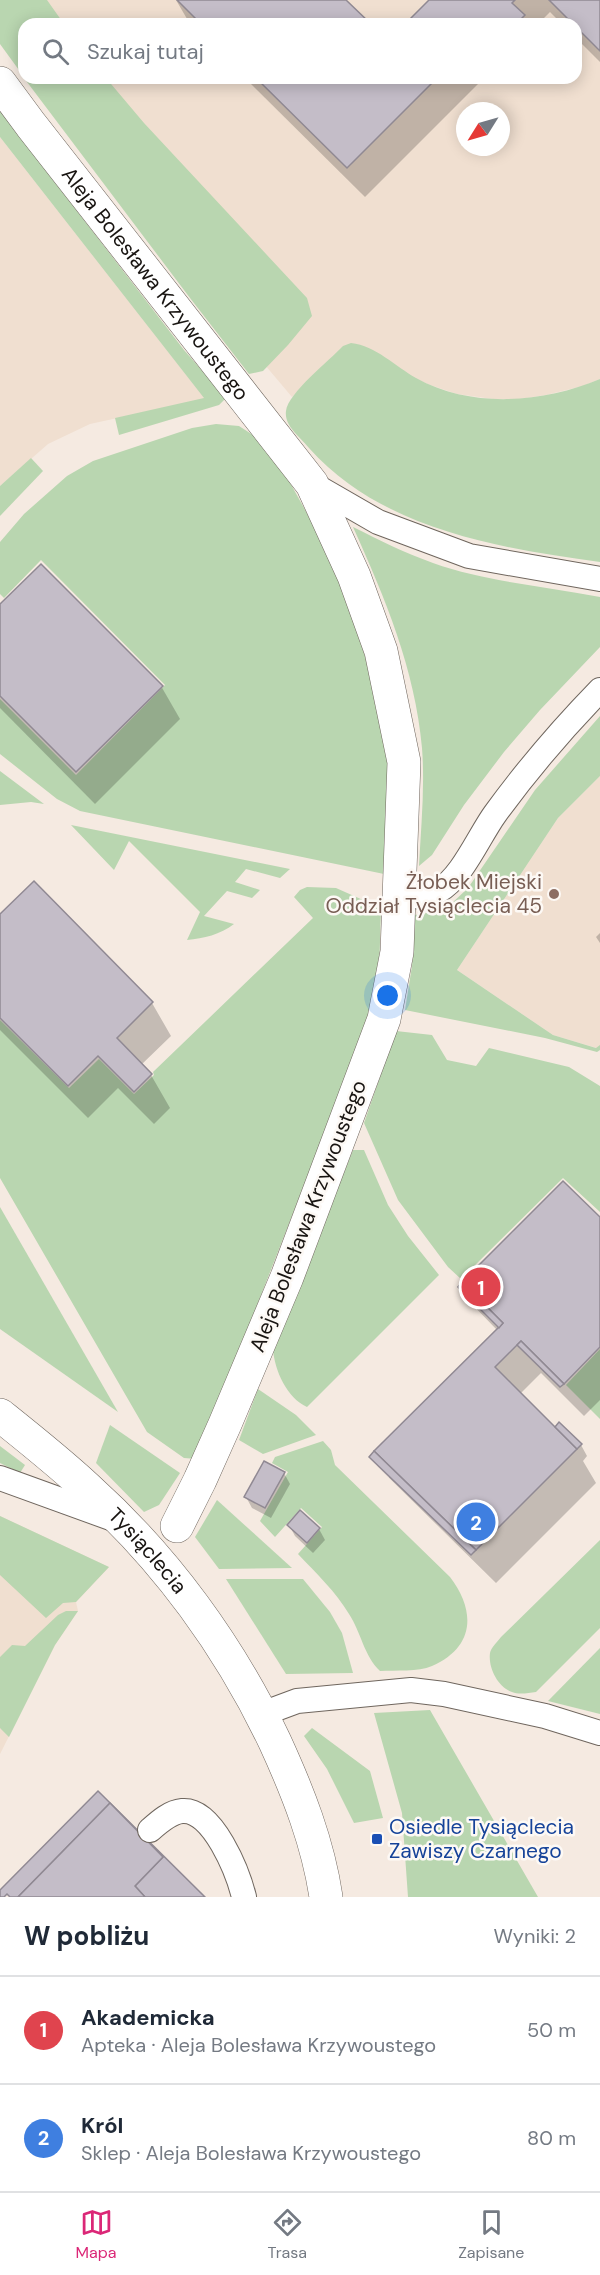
<!DOCTYPE html>
<html lang="pl">
<meta charset="utf-8">
<style>
body{margin:0;font-family:"DM Sans",sans-serif;background:#f6f6f7;color:#1f2937}
.compass{position:absolute;left:456px;top:102px;width:54px;height:54px;border-radius:50%;background:#fff;box-shadow:0 3px 15px #0003;rotate:233deg}
.you{position:absolute;left:388px;top:996px;width:21px;height:21px;margin:-15px;border:4px solid #fff;border-radius:50%;background:#1a73e8;box-shadow:0 0 0 9px #1a73e833}
.badge{display:grid;place-items:center;width:39px;height:39px;border-radius:50%;background:#db2777;color:#fff;font-size:20px;font-weight:700}
.pin{position:absolute;translate:-50% -50%;border:3px solid #fff;box-shadow:0 2px 6px #0006}
.list{margin:0;padding:0;list-style:none}
h2{display:flex;justify-content:space-between;align-items:center;height:78px;margin:0;padding:0 24px;font-size:26px}
h2 small{font-size:20px;font-weight:400;color:#747a83}
.list li{display:grid;grid-template-columns:39px 1fr auto;gap:18px;align-items:center;box-sizing:border-box;height:108px;padding:0 24px;border-top:2px solid #e0e1e3}
.list b{display:block;font-size:22px;white-space:nowrap}
.list p{margin:0;font-size:20px;white-space:nowrap;color:#747a83}
.list em{font-size:20px;font-style:normal;color:#747a83}
.icon{flex:none;width:33px;height:33px;fill:none;stroke:currentColor;stroke-width:2;stroke-linecap:round;stroke-linejoin:round}
.map{position:relative;flex:none;width:600px;height:1897px;overflow:hidden}
.search{position:absolute;background:#fff;box-shadow:0 3px 15px #0003;left:18px;right:18px;top:18px;height:66px;display:flex;align-items:center;gap:15px;box-sizing:border-box;padding:0 21px;border-radius:18px;color:#747a83;font-size:22px}
.sheet{height:294px;background:#fff}
nav{display:flex;justify-content:space-around;align-items:center;box-sizing:border-box;height:84px;border-top:2px solid #e0e1e3;background:#fff;font-size:16px;color:#747a83}
nav a{display:grid;justify-items:center;gap:3px}
nav .on{color:#db2777}
.map>svg:first-child{display:block}
</style>
<div class="map">
<svg width="600" height="1897" viewBox="0 0 600 1897">
<rect width="100%" height="100%" fill="#f5eae1"/>
<!-- built -->
<g fill="#f0dfd0" fill-rule="evenodd">
<path d="M0,0h600v379l-17,7 -37,9 -26,4h-27l-36,-5 -27,-9 -87,-38 -51,50 -77,-91 -180,-228h541v-54h-552zM465,111h36v36h-36z"/>
<path d="M0,137l205,262 -115,25 -42,20 -48,42z"/>
<path d="M600,776v273l-47,-14 -96,-65 101,-152z"/>
<path d="M0,1516l109,51 -33,35 2,9 -23,34 -55,109z"/>
</g>
<!-- green -->
<g fill="#b9d6b0">
<path d="M0,0h47l17,24h-40v53l-24,-33z"/>
<path d="M24,78h82l38,45 163,175 5,18 -24,29 -25,26 -14,3 -59,-76z"/>
<path d="M0,111l184,239 42,48 -7,7 -100,30 -4,-17 89,-20 -204,-261z"/>
<path d="M351,343c25,3 44,23 65,35 56,31 127,25 184,1v183c-102,-14 -219,-33 -291,-114 -9,-11 -25,-22 -23,-37 2,-18 44,-51 57,-65z"/>
<path d="M216,424l23,2 14,9 35,44 26,47 21,44 21,57 18,58 15,75 -5,114 -304,-63 -23,-12 -57,-45v-55l76,76 89,-90 -124,-125 -37,38 -4,-4v-52l24,-28 43,-38 26,-15 99,-33z"/>
<path d="M31,458l12,13 -43,45v-30z"/>
<path d="M353,527c26,13 52,26 80,36 53,19 112,23 167,34v50l-60,63 -36,42 -40,53 -32,50 -13,11c2,-39 6,-79 3,-118 -7,-79 -37,-150 -69,-221z"/>
<path d="M600,716v60l-42,42 -101,152 96,65 43,13 4,-3v5l-3,2 -52,-14 -140,-28 7,-44 3,-51 18,-3 18,-8 17,-16 67,-98z"/>
<path d="M0,771l44,33 -13,-2 -31,3z"/>
<path d="M71,825l219,44 -10,9 -34,-9 -11,13 25,8 -8,8 -25,-7 -23,25 30,8c-14,11 -30,14 -47,16l13,-28 -71,-71 -15,29z"/>
<path d="M307,887l29,1 45,20 -2,68 -14,53 -168,430 -13,-1 -37,-26 -147,-254v-158l69,68 30,-29 35,35 20,-19 -1,-3 160,-154 -19,-21 6,-7z"/>
<path d="M396,1031l36,4 15,25 29,6 13,-18 80,19 31,19v126l-37,-34 -102,101 -13,-12 -50,-67 -34,-77z"/>
<path d="M353,1150h11l24,55 20,31 31,39 -132,132c-20,-9 -32,-36 -34,-57z"/>
<path d="M0,1207l118,205 -118,-83z"/>
<path d="M600,1349v70l-34,-34z"/>
<path d="M258,1389l38,26 20,20 -53,19 -24,-14z"/>
<path d="M110,1425l70,48 -21,32 -15,7 -48,-49z"/>
<path d="M323,1441l8,9 4,15 115,112c26,34 25,70 -18,89 -14,6 -36,4 -52,5 -16,-15 -19,-39 -31,-57 -13,-22 -33,-41 -51,-60l24,-27 -21,-19 -26,29 -15,-16 28,-49 -16,-9 3,-6z"/>
<path d="M0,1446l25,19 -5,8 -20,-10z"/>
<path d="M217,1500l75,68 -73,1 -24,-32z"/>
<path d="M0,1516l109,51 -33,35 -13,1 -17,15 -46,-43z"/>
<path d="M600,1540v88l-64,64c-8,1 -17,3 -24,0 -14,-5 -24,-24 -22,-39 1,-5 7,-11 11,-16z"/>
<path d="M226,1579h77l27,33 12,21 11,40 -67,1z"/>
<path d="M66,1611h12l-23,34 -46,92 -9,-9v-71l12,-12 13,1 33,-31z"/>
<path d="M600,1648v66l-52,-13z"/>
<path d="M430,1710l108,187h-130l-6,-84 -28,-100z"/>
<path d="M312,1728l58,43 13,47 -29,5 -27,-54 -23,-33z"/>
</g>
<!-- shadow -->
<g fill="#0003">
<path d="M176,0h168l25,24h-179z"/>
<path d="M431,0h169v62l-24,-24v-14h-14l-12,-12 -12,12h-131z"/>
<path d="M245,78h239l-119,119z"/>
<path d="M0,607l161,79 19,33 -85,85 -95,-96z"/>
<path d="M34,883l118,120 19,33 -30,29 10,10 19,33 -16,16 -36,-36 -30,30 -88,-88v-114z"/>
<path d="M600,933v10l-4,-6z"/>
<path d="M600,1220v180l-16,16 -43,-43 -21,21 40,39 21,12 6,11 -4,5 13,22 -100,100 -120,-118 13,13v-4l109,-143 -32,-33 -6,-11z"/>
<path d="M284,1473l6,11 -19,34 -19,-10 -6,-11z"/>
<path d="M289,1525l30,4 6,11 -12,13 -18,-17z"/>
</g>
<!-- building -->
<g fill="#c4bdc8" stroke="#908993" stroke-width="1.5">
<path d="M177,0h169l25,24h-170z"/>
<path d="M429,0h86l-3,3 13,12 -9,9h-111z"/>
<path d="M549,0h51v51l-24,-24v-3h-3z"/>
<path d="M256,78h181l-90,90z"/>
<path d="M41,564l122,122 -87,86 -76,-76v-92z"/>
<path d="M34,881l119,121 -36,36 35,36 -18,18 -36,-36 -30,30 -68,-68v-104z"/>
<path d="M563,1181l37,36v130l-36,37 -43,-43 -26,26 82,82 -101,101 -102,-99 129,-128 -41,-41z"/>
<path d="M462,1282l41,41 -4,5 -41,-41z"/>
<path d="M521,1341l43,43 -4,3 -43,-42z"/>
<path d="M559,1422l23,22 -5,5 -22,-22z"/>
<path d="M374,1451l102,99 -5,5 -102,-98z"/>
<path d="M264,1461l21,11 -20,36 -21,-11z"/>
<path d="M300,1510l20,18 -13,15 -20,-18z"/>
<path d="M98,1791l107,106h-60l-10,-11 28,-29 -53,-54 -92,94h-8l-3,-3 -3,3h-4v-7z"/>
<path d="M110,1803l53,54 -28,29 10,11h-127z"/>
</g>
<g fill="none" stroke-linecap="round" stroke-linejoin="round">
<defs>
<g id="lane">
<path d="M312,484l66,38 91,34 131,23"/>
<path d="M398,894c14,3 26,4 40,-3 24,-13 41,-55 57,-77 32,-44 67,-85 105,-124"/>
<path d="M0,1478l116,42"/>
<path d="M262,1714l35,-13 114,-11 33,4 101,22 55,17"/>
<path d="M150,1830c9,-8 20,-18 32,-19 31,-3 56,62 62,86"/>
</g>
<g id="street">
<path id="s1" d="M0,83l31,42 281,359 42,92 27,75 23,111 -7,190 -13,67 -97,258 -62,147 -25,56 -23,46"/>
<path id="s2" d="M0,1415c30,24 59,47 87,73 79,71 143,159 188,254 23,50 43,101 51,155"/>
</g>
</defs>
<!-- lane casing -->
<use href="#lane" stroke="#6f665e" stroke-width="26"/>
<!-- street casing -->
<use href="#street" stroke="#6f665e" stroke-width="34"/>
<!-- lane -->
<use href="#lane" stroke="#fff" stroke-width="24"/>
<!-- street -->
<use href="#street" stroke="#fff" stroke-width="33"/>
</g>
<!-- markers -->
<circle fill="#8d6e63" stroke="#fdf9f5" stroke-width="2" cx="554" cy="894" r="6"/>
<rect fill="#1a4fb4" stroke="#fdf9f5" stroke-width="2" x="371" y="1833" width="12" height="12" rx="3"/>
<g text-anchor="middle" dominant-baseline="central" stroke-width="5" stroke-linejoin="round" paint-order="stroke">
<!-- street labels -->
<g font-size="21" fill="#181411" stroke="#fdf9f5">
<text stroke="none"><textPath href="#s1" startOffset="254">Aleja Bolesława Krzywoustego</textPath></text>
<text transform="translate(308 1216) rotate(-69)">Aleja Bolesława Krzywoustego</text>
<text stroke="none"><textPath href="#s2" startOffset="201">Tysiąclecia</textPath></text>
</g>
<!-- education labels -->
<g font-size="21" fill="#785e54" stroke="#fdf9f5" text-anchor="end">
<text x="542" y="882">Żłobek Miejski<tspan x="542" dy="24">Oddział Tysiąclecia 45</tspan></text>
</g>
<!-- transit labels -->
<g font-size="21" fill="#164399" stroke="#fdf9f5" text-anchor="start">
<text x="389" y="1827">Osiedle Tysiąclecia<tspan x="389" dy="24">Zawiszy Czarnego</tspan></text>
</g>
</g>
</svg>
<svg class="compass" viewBox="-18 -18 36 36"><path d="M0-13l5 13h-10z" fill="#e53935"/><path d="M0 13l5-13h-10z" fill="#747a83"/></svg>
<div class="you"></div>
<div class="pin badge" style="left:481px;top:1287px;background:#e0444e">1</div>
<div class="pin badge" style="left:476px;top:1522px;background:#3f7fe0">2</div>
<div class="search"><svg class="icon" aria-label="search" viewBox="0 0 24 24"><circle cx="10" cy="10" r="6"/><path d="M15 15l6 6"/></svg>Szukaj tutaj</div>
</div>
<section class="sheet">
<h2>W pobliżu<small>Wyniki: 2</small></h2>
<ul class="list">
<li><span class="badge" style="background:#e0444e">1</span><div><b>Akademicka</b><p>Apteka · Aleja Bolesława Krzywoustego</p></div><em>50 m</em></li>
<li><span class="badge" style="background:#3f7fe0">2</span><div><b>Król</b><p>Sklep · Aleja Bolesława Krzywoustego</p></div><em>80 m</em></li>
</ul>
</section>
<nav>
<a class="on"><svg class="icon" aria-label="map" viewBox="0 0 24 24"><path d="M3 6l6-2 6 2 6-2v14l-6 2-6-2-6 2zM9 4v14M15 6v14"/></svg>Mapa</a>
<a><svg class="icon" aria-label="directions" viewBox="0 0 24 24"><path d="M12 3l9 9-9 9-9-9zM9 14v-3h6M13 9l2 2-2 2"/></svg>Trasa</a>
<a><svg class="icon" aria-label="saved" viewBox="0 0 24 24"><path d="M7 4h10v16l-5-4-5 4z"/></svg>Zapisane</a>
</nav>
